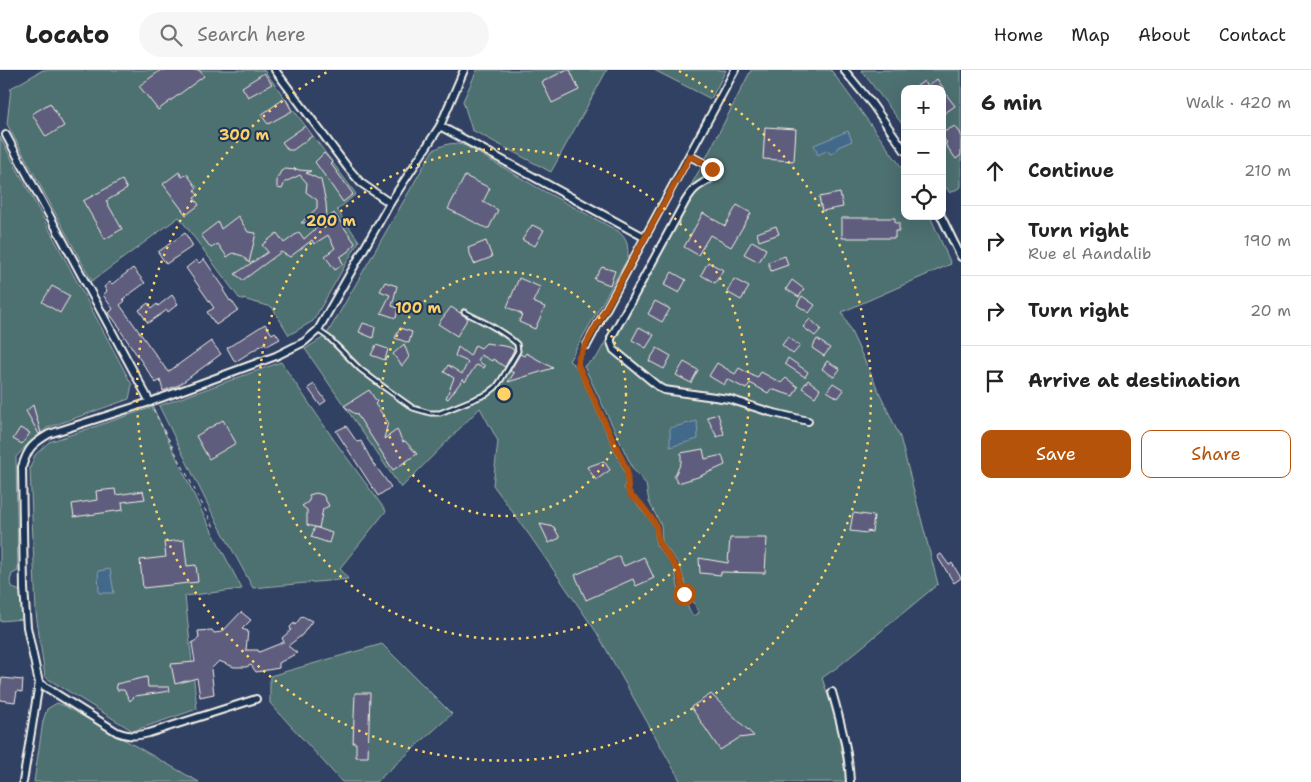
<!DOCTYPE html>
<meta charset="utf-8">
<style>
body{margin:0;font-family:"Shantell Sans",sans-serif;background:#f6f6f6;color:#222}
.controls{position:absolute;right:15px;top:15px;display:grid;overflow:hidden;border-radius:10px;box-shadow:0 5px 20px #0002}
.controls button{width:45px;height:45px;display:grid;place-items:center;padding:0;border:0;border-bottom:1px solid #e0e0e0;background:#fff;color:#222;font:25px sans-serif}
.stop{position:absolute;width:15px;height:15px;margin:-11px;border:4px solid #b45309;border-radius:50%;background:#fff}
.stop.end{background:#b45309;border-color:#fff;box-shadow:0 1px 5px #0008}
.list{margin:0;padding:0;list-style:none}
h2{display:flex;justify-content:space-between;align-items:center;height:65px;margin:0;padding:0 20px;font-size:21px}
h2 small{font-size:16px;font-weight:400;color:#767676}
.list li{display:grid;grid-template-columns:32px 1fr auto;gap:15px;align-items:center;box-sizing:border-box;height:70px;padding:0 20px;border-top:1px solid #e0e0e0}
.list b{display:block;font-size:19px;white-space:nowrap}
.list p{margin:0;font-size:16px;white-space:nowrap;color:#767676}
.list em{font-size:16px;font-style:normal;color:#767676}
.actions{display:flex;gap:10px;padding:15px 20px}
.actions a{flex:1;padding:11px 0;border:1px solid #b45309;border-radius:10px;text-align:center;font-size:18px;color:#b45309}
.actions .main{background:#b45309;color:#fff}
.icon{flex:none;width:28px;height:28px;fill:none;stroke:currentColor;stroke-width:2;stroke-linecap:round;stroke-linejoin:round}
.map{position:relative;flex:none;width:961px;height:712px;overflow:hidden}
header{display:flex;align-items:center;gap:30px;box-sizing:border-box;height:70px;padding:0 25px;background:#fff;border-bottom:1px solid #e0e0e0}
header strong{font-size:24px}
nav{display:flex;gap:28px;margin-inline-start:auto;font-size:18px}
.search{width:350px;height:45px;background:#f6f6f6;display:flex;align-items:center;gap:12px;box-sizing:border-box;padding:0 18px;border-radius:28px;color:#767676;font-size:19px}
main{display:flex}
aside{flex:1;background:#fff}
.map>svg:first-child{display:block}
</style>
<header>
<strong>Locato</strong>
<div class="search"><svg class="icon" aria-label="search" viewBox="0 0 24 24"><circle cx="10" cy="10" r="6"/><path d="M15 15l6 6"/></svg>Search here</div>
<nav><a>Home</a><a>Map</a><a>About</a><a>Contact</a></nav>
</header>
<main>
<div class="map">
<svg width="961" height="712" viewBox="0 0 961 712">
<rect width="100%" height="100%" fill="#314163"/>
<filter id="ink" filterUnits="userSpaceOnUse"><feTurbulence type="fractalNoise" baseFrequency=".02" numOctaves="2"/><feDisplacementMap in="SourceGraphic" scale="10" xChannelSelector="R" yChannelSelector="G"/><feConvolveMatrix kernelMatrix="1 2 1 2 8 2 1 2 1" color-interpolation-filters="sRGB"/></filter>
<g filter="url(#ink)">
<!-- green -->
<g fill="#4d7071" stroke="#a0b0ac">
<path d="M43,0h221l92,124 -19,16 22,31 -46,80 -24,14 -17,-28 -33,-9 -60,-81 -87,64 -85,-157 4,-36z"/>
<path d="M477,0h130l-56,102 -79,-42 -9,-29z"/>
<path d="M654,0h72l-15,29z"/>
<path d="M751,0h80l74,102v44h25l21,48 -109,48 58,125 38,147 -99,82 -17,12 14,41 11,63h-166l-84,-149 -67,-97 -37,-51 5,-44 -18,-33 -79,80 -96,-139 21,-13 107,-186c13,-6 19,-9 33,-4l74,43 78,42c10,9 10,14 10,27l-59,103 8,6 50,110 -3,11 31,38 1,19 18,21 5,25 14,25 6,-3 -13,-26 -7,-23 -17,-21 -1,-18 -12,-23 -3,-18 -13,-15 -49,-103 13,-9 6,-11 104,-190z"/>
<path d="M861,0h100v117l-11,6 -8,-11v-93h-37v39z"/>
<path d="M0,67l132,248 -3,14 -82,29 -21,18 -10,11 2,114 -6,3 -2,7 3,7 7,3 3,28 -23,2z"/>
<path d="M281,292l53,78 52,71 -46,57 8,11 -95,9 -43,-79 -51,-103z"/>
<path d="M153,337l49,105 40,77 -57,7 12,113 -64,22 -88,-54 -9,-64 -6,-145 5,-13 14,-13z"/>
<path d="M382,574l70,70 -76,68h-34l-72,-79v-27z"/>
<path d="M57,633l8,3 134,76h-165l9,-61 4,-12z"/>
</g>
<!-- water -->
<g fill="#43688a" stroke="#8a9fb0">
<path d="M848,61l4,10 -14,6 -3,5 -5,2 -2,-4 -10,5 -4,-10z"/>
<path d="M697,351l1,18 -28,8v-19z"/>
<path d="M110,499l4,24h-15l-1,-22z"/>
</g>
<!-- building -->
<g fill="#5f5d7e" stroke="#f4f1e8">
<path d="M161,0h38l5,6 -46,34 -19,-24z"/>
<path d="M566,0h4l9,20 -27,13 -10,-21z"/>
<path d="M264,3l8,11 -24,13 -6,-10z"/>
<path d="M937,9l7,10h-31l11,-8 4,5z"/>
<path d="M942,19l13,17 -13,9z"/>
<path d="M285,28l7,13 -24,13 -7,-9z"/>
<path d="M50,33l14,23 -18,11 -14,-23z"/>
<path d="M305,56l7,10 -19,14h-5l-6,-8z"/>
<path d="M955,56l6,8v21l-5,4 -11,-15 2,-1 -5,-7v-3z"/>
<path d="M765,57l31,2 -2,32 -31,-2z"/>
<path d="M324,83l9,10 -2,1 22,30 -10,8 -28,-40z"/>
<path d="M294,98l5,2 12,1 -5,2 15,7 5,23 1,16 7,-6 21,30 -5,7 -10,7 3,7 -8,6 -10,-14 10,-8 -7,-13 -14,9 -2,-4 -22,17 -9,-5 -38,28 -8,-6 33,-22 -6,-7 15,-12 7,10 15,-11 5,7 19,-17 -22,1 16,-15v-8l-11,-8 1,-9 -7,-8 -15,7 -3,7 -5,-1v-9l4,-8 4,-2 11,1z"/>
<path d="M179,102l3,5 5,-3 10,14 -3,2 4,5 -4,3 5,7 -13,10 -23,-31z"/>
<path d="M465,106l25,12 -7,14 15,8 -9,18h-3l-38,-19z"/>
<path d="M122,110l5,9 -21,12 16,28 -17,10 -22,-38z"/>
<path d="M840,123l3,14 -21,4 -3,-14z"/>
<path d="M737,135l14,8 -20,34 -21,-12 -12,20 -14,-8 19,-34 22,13z"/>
<path d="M238,146l10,16 8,1 -7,30 -6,-7 -10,-3 -6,4 -9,-13 -7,4 -10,-13 17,-13 3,7z"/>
<path d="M842,148h53v5h4v8h-4v7h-53z"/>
<path d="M532,155l12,5 -9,16 -13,-6z"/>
<path d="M776,156l3,8 -20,7 -2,-8z"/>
<path d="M185,163l8,13 -27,18 -8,-12z"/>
<path d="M486,171l6,16 -18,7 -6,-16z"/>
<path d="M752,171l14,8 -7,13 -15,-8z"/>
<path d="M785,186l3,9 -17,6 -3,-9z"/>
<path d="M204,189l21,30 -2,1 7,11 1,-1 7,10 -22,15 -9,-13 7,-4 -28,-40 10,-8 3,3z"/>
<path d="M708,192l15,8 -8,13 -14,-8z"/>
<path d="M602,197l13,4 -5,14 -16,-6z"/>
<path d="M133,198l12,15 -22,16 2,2 -5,4 48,67 43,-31 10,13 -42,31 -16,6 -3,-11 -4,3 -36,-53 1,-1 -12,-16 4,-4 -10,-14 4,-4 -3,-4 6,-5 2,2z"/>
<path d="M672,202l14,8 -7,13 -15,-8z"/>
<path d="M519,208l21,9 -7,15 12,5 -10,22 -16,-7 3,-8 -15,-7z"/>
<path d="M734,209l15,8 -8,13 -14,-8z"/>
<path d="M792,210l12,9 -5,8 -13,-8z"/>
<path d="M385,212l12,4 -5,20 6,2 -2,10 -15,-5 9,-18 -10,-4z"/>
<path d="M52,216l18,10 -10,17 -18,-11z"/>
<path d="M172,225l6,9 -10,8 -1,-2 -19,13 -9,-13 9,-7 4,5 5,-4 1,2z"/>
<path d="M802,226l13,9 -6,8 -12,-8z"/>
<path d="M655,231l15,8 -8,13 -14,-8z"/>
<path d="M451,237l17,11 -11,18 -19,-12z"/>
<path d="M810,249l11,10 -6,7 -12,-9z"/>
<path d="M363,253l12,4 -2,11 -14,-6z"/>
<path d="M265,254l7,10 3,-2 5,7 -13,7 -2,-3 -30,19 -8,-14z"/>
<path d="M639,257l15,8 -8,13 -14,-8z"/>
<path d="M400,258l12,4 -3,11 -14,-5z"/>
<path d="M788,267l12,9 -7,8 -11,-9z"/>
<path d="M817,269l13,9 -6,8 -12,-8z"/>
<path d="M486,273l23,4 5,3 -9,17 -12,-8 -1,2 -11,-6 -3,6 7,5 -1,2 -8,-3 -11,17 -2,-3 -15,20 -2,-1 8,-20 -10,-6 4,-7 14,9 6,-12 -13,-6 3,-9 12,9 5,-11 6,3z"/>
<path d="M404,274l5,13 -7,9 -9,-12z"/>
<path d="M376,275l12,4 -3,11 -14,-5z"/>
<path d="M657,278l14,8 -7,13 -15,-8z"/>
<path d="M526,283l27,15 -45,14 6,-9 -4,-2 10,-17 4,2z"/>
<path d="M788,288l20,14 -3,5 -20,-13z"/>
<path d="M827,291l13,8 -6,8 -12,-8z"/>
<path d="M684,292l14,8 -7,13 -15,-8z"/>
<path d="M717,293l18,11 4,-6 18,10 4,-6 20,11 5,-5 12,9 -5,9 -22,-7 -3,4 -18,-10 -4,6 -19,-10 -3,6 -15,-9z"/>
<path d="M808,310l12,9 -5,8 -13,-9z"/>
<path d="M833,313l11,7 -6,8 -11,-7z"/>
<path d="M314,314l12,17 -6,4 -12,-17z"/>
<path d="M369,320l8,12 -2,2 13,18 -4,17 13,-9 6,12 2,-1 12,13 -24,16 -37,-57 -1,1 -11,-8z"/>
<path d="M33,335l8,28 -2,1 -13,-23z"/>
<path d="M718,344l6,20 -7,3 -10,-20z"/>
<path d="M223,350l13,23 -27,16 -13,-23z"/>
<path d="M346,356l11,16 4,-1 13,24v-1l17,23 -13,9 -42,-65z"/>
<path d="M20,358l10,5 -8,11 -9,-5z"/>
<path d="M703,379l2,10 17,-4 3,10 -27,12 -20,6 -4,-6 7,-14v-10z"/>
<path d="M604,391l6,9 -14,10 -9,-13z"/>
<path d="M115,419l1,6 27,-4 2,8 -23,3 1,8 -49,7 -2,-13 25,-4 -1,-9z"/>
<path d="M316,423l7,2 6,11 -6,3 -4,19 -12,-3v-15l-5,-4 6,-4 2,-4 -1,-3z"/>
<path d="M853,443l21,3 -2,16 -5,-1v2l-17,-2z"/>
<path d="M540,454l14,3 6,11 -11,5z"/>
<path d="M315,457l17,6 -3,10 -18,-6z"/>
<path d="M730,468h37l-2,35 -44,-1v3l-21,-2 -1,-15 29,5z"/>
<path d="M184,470l3,26 9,-1 2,17 -55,6 -3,-28 26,-3 -2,-15z"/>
<path d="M941,484l8,11 3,-2 9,15 -7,5 -17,-27z"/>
<path d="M619,486l5,10 20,-9 10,21 -18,8 -3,-7 -47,21 -11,-25z"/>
<path d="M241,542l10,8 -9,9 6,2 -2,19h12l1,2 25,-10 -2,-4 9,-8 -1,-3 4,-4 1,2 7,-9 10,5 -10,14 -14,11 9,7 -18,10v5l-23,4 -5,-7 -5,2h-12l-15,-6 -8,8 3,25 -14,3 -3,-19 -22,6 -4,-20 24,-2 -3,-19 7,-5 -1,-7 14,-1 2,3 8,-1z"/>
<path d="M147,607l1,10h21l1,4 -35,5 -5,5 -6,-11h-7l-1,-6z"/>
<path d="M2,608l21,2 -1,12 -5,-1 -2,11 -15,-2v-12z"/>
<path d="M355,623h15l-2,64h-12v-14h-3z"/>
<path d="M711,624l43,42 -15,2 -19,12 -29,-43z"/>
</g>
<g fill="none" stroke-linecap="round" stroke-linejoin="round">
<defs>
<path id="lane" d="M319,261l10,7 31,31 25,19 28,20 17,5h10l47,-19 9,-7 5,-7 17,-29 -1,-7c-15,-14 -35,-23 -53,-32"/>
<g id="street">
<path d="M275,0l73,98 13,15 29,20"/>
<path d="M844,0l28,34 33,47"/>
<path d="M440,56l204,111"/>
<path d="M6,65l144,267"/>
<path d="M690,86l17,9 5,4v5l-1,4c-15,10 -16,8 -26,24l-74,136v4l3,8 46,38 4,2 65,9 41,13 38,9"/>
<path d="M941,146l20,41"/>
<path d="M587,275l148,-275"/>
<path d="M39,613l78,49c13,5 19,4 32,1l107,-34"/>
<path d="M832,622c8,28 17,61 18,90"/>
<path d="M23,712l16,-99 -12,-56 -3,-38 -2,-122c6,-19 10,-23 27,-33l101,-32 126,-46 28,-14 14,-12 72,-127 50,-77 24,-56"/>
</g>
</defs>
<!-- lane casing -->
<use href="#lane" stroke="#f4f1e8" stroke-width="7"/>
<!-- street casing -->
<use href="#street" stroke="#f4f1e8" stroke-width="10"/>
<!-- path -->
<g stroke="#f4f1e8" stroke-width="1" stroke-dasharray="4 4" stroke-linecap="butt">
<path d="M582,282l-4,7v6l49,105 1,19 3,7 9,7 13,17 3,6 3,17 17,24 4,9 2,14 6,11"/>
<path d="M153,339l62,120"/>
</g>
<!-- lane -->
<use href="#lane" stroke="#1d3557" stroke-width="3"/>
<!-- street -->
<use href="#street" stroke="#1d3557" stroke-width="6"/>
</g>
</g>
<g fill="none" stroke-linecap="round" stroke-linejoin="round" filter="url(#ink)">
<!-- route -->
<path stroke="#b45309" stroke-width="6" d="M684,524l-4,-18 -4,-9 -17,-24 -3,-17 -3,-6 -13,-17 -9,-7 -3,-7 -1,-19 -49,-105v-6l112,-203 18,9 4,4"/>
</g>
<!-- distance rings -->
<g fill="none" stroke="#ffd166" stroke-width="2.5" stroke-dasharray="2.5 5">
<circle cx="504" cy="324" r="122"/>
<circle cx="504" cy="324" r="245"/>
<path d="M679 1A367 367 0 1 1 329 1"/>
</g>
<circle cx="504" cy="324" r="8" fill="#ffd166" stroke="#1d3557" stroke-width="2.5"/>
<g font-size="15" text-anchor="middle" font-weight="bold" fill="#ffd166" stroke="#1d3557" stroke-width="4" stroke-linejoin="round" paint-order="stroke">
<text x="244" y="70">300 m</text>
<text x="331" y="156">200 m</text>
<text x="418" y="243">100 m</text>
</g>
</svg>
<div class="controls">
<button>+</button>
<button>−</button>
<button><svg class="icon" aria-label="locate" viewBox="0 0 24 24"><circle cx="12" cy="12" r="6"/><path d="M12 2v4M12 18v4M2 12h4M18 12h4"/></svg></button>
</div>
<div class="stop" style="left:684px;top:524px"></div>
<div class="stop end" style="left:712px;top:99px"></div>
</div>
<aside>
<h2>6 min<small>Walk · 420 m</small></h2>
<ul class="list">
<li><svg class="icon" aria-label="ahead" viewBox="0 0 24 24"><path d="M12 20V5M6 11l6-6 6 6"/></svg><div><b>Continue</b></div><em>210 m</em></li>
<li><svg class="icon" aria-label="right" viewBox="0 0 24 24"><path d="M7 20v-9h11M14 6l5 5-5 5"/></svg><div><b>Turn right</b><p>Rue el Aandalib</p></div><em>190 m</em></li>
<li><svg class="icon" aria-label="right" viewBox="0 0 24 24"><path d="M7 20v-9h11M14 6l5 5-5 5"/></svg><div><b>Turn right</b></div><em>20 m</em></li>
<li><svg class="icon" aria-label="arrive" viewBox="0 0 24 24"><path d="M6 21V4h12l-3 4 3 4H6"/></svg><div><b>Arrive at destination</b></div></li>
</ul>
<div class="actions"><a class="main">Save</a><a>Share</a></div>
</aside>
</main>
